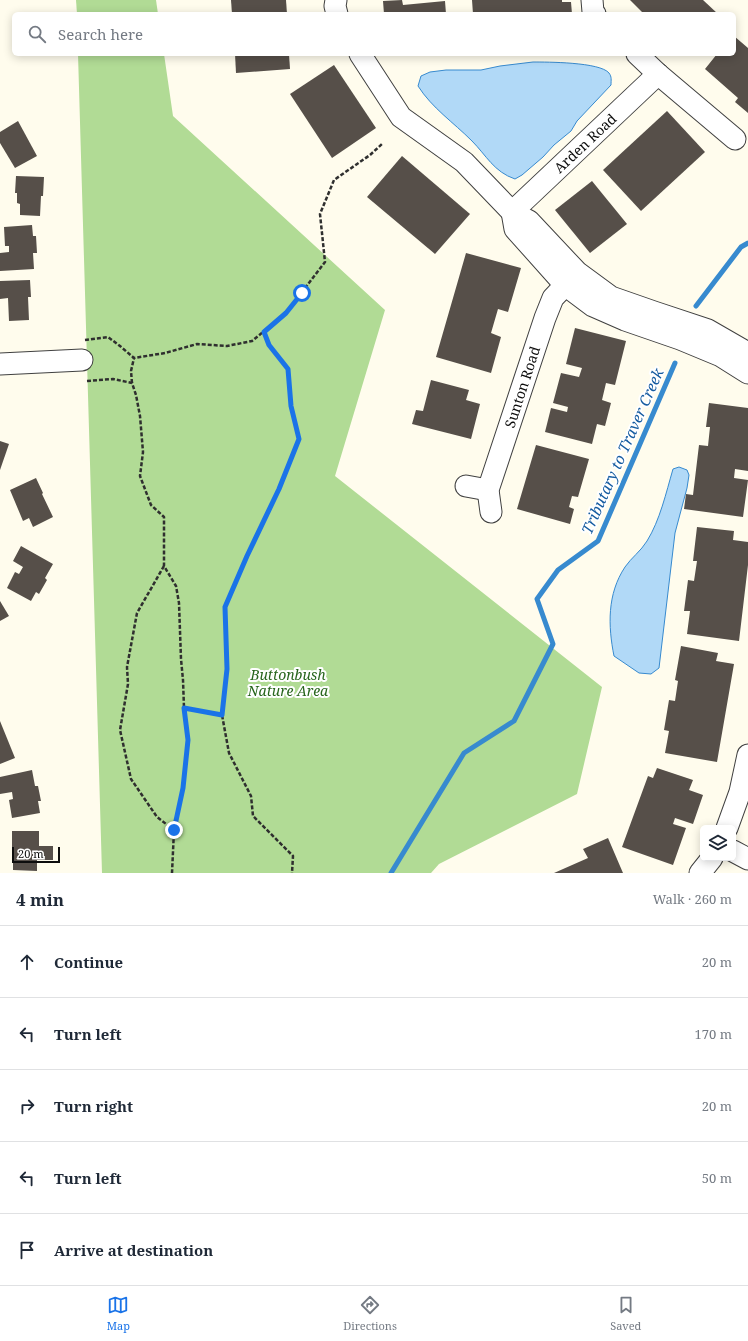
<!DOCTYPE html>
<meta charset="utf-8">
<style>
body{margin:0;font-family:"Noto Serif",serif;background:#f2f2f3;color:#1f2937}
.controls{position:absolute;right:12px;bottom:12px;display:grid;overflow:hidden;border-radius:6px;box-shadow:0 2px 10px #0003}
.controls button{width:36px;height:36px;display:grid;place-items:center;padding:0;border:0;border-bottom:1px solid #e0e1e3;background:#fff;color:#1f2937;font:20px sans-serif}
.scale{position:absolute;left:12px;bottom:10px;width:48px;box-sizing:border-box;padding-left:4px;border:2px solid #0d0d0d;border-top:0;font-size:11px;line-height:14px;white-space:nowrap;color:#0d0d0d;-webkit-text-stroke:3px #fff;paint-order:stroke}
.stop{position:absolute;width:12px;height:12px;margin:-9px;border:3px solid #1a73e8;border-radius:50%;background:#fff}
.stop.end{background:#1a73e8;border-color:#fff;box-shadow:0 1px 4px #0008}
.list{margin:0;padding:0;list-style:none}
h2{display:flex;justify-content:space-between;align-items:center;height:52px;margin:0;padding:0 16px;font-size:17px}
h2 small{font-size:13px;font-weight:400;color:#747a83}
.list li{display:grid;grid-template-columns:26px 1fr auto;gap:12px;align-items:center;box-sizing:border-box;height:72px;padding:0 16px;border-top:1px solid #e0e1e3}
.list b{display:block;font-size:15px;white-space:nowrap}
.list em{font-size:13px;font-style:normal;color:#747a83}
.icon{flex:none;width:22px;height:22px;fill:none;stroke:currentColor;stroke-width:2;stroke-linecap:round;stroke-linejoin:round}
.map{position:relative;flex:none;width:748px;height:873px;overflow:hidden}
.search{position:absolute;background:#fff;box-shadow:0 2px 10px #0003;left:12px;right:12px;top:12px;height:44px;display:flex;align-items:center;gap:10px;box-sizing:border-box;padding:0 14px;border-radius:6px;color:#747a83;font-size:15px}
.sheet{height:412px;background:#fff}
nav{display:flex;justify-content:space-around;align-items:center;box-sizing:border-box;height:56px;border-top:1px solid #e0e1e3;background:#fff;font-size:11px;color:#747a83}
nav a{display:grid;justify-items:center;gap:2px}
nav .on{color:#1a73e8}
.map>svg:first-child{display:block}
</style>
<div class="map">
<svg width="748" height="873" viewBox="0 0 748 873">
<rect width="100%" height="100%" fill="#fffced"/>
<!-- forest -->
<g fill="#b1db95">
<path d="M76,0h80l2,14h-81z"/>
<path d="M78,54h86l9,62 212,194 -50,166 267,211 -25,107 -138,70 -8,9h-329z"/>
</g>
<!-- water -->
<g fill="#b1d9f7" stroke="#378acf">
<path d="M533,62c14,0 67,0 76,11 3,4 2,7 2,12l-34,36 -6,10 -17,14 -11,12 -21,18 -7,4c-21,-7 -29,-24 -43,-38 -19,-19 -40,-33 -54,-55l3,-10 9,-4 16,-2h35l19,-4z"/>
<path d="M679,467l8,3 2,5 -2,13 -12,45 -16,135 -8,6 -12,-1 -25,-17c-6,-30 -7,-62 11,-89 6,-9 16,-16 22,-26 13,-21 19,-48 26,-72z"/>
</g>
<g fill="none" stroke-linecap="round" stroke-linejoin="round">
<!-- stream -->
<g stroke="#378acf" stroke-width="5">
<path d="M696,306l45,-59 7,-4"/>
<path d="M391,873l73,-120 50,-32 39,-77 -16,-45 21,-29 40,-29 77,-178"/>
</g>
</g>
<!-- building -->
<g fill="#564f49">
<path d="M231,0h55l1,14h-55z"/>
<path d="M402,0l1,5 42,-4 1,13h-62l-1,-13z"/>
<path d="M472,0h90v2h9l1,12h-99z"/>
<path d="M630,0h73l15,14h-74z"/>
<path d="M734,36l14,12v65l-13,-11 3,-4 -33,-29 12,-15h17z"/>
<path d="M235,54h54l1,15 -54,4z"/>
<path d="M334,65l42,63 -44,30 -42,-64z"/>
<path d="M667,111l38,41 -64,59 -38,-41z"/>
<path d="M18,121l19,35 -22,12 -15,-25v-11z"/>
<path d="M402,156l68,58 -35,40 -68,-57z"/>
<path d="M16,176l28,1 -1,19h-2l-1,20 -20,-1v-11l-3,-1v-10h-2z"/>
<path d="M592,181l35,43 -37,29 -35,-43z"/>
<path d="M32,225l1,11h3l1,17h-4l1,16 -34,2v-18l9,-1v-6h-4l-1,-19z"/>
<path d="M466,253l55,15 -13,44 -10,-3 -7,24 10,4 -10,36 -55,-16z"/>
<path d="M30,280l1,17h-3l1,23 -20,1 -1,-23 -8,1v-18z"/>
<path d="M575,328l51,13 -11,44 -9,-2 -4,17 9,3 -6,23 -8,-2 -5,20 -47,-12 6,-24 16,4 1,-5 -15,-4 8,-30 18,4 3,-9 -16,-4z"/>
<path d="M431,380l38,10 -3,10 14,4 -9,35 -59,-15 4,-14 7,1z"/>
<path d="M709,403l39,5v63l-13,-2 -1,9 14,2 -5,37 -59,-8 2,-15 7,1 6,-50 9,1 2,-19h-4z"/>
<path d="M0,441l9,3 -9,26z"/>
<path d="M536,445l53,14 -11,38 -6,-1 -3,11 5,2 -4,15 -53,-15z"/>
<path d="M36,478l7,15 -1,1 11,23 -20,10 -4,-9 -6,3 -13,-31z"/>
<path d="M697,527l37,4 -1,9 15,2v23l-9,76 -52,-7 3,-23h-6l4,-31 6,1 3,-20h-4z"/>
<path d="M21,546l32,18 -8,14 2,2 -8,14 -3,-2 -5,9 -24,-13 8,-16 4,2 4,-7 -10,-6z"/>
<path d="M0,601l9,15 -9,5z"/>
<path d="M681,646l37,7 -2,8 18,3 -17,98 -52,-9 4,-22 -5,-1 5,-30 6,1 3,-20 -3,-1z"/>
<path d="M0,721l15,37 -15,6z"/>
<path d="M657,768l36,12 -4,10 14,5 -10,29 -18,-6 -2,6 13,4 -13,37 -51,-18 26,-71 5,2z"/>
<path d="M32,770l3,16h3l3,15h-3l2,12 -28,5 -3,-18 4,-1 -1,-7 -12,2v-17z"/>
<path d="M12,831h27v15h14v14h-16v11l-24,-1v-12h-1z"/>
<path d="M608,838l15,35h-69l34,-15 -5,-9z"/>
</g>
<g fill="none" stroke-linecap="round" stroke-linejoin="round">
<defs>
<g id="minor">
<path d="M336,0l-1,6 2,8"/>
<path d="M592,0l1,12 2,2"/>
<path d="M360,54l41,63 63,45 48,50 17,9 48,51 34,25 43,15 54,18 40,23"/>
<path d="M637,54l21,20 77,65"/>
<path d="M512,212l3,17 50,56 28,21 32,14 55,19 41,17 27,17"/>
<path d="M512,212l146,-138"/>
<path d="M0,364l82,-4"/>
<path d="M466,486l22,4"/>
<path d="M491,512l-3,-22 57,-172 8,-20 21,-22"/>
<path d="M727,828l13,-36 8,-37"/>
<path d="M733,851l15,8"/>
<path d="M700,873l12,-15"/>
</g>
</defs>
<!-- minor casing -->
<use href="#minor" stroke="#404040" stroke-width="23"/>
<!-- path -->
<g stroke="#2f2f2f" stroke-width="2.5" stroke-dasharray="4 2" stroke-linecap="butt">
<path d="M264,332l5,13 19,24 3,37 8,33 -20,50 -32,67 -22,51 2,62 -5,46 7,38 22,43 2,20 40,40 -1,17"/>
<path d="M85,340l23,-3 12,9 14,12 31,-5 32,-9 30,2 25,-5 34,-28 39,-51 -5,-48 14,-34 36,-25 12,-11"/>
<path d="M87,381l26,-2 19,4 4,12 4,21 3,36 -3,24 11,29 13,12v49l12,20 3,17 2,56 2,21 1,28 4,32 -5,48 -9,42 -2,43"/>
<path d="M132,383l-1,-12 3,-13"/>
<path d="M164,566l-27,47 -10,54 1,17 -8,46 11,49 26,38 17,13"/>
<path d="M184,708l38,7"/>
</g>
<!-- minor -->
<use href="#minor" stroke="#fff" stroke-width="21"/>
</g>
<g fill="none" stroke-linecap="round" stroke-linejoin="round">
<!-- route -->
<path stroke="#1a73e8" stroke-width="5" d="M174,830l9,-42 5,-48 -4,-32 38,7 5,-46 -2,-62 22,-51 32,-67 20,-50 -8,-33 -3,-37 -19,-24 -5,-13 22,-19 16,-20"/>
</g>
<g text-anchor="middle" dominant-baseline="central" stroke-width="4" stroke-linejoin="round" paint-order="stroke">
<!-- street labels -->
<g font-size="14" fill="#0d0d0d" stroke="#fff">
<text transform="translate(585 143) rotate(-43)">Arden Road</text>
<text transform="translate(522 387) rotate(-72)">Sunton Road</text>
</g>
<!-- park labels -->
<g font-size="14" font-style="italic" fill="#27651c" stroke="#fff">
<text x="288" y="674">Buttonbush<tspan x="288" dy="16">Nature Area</tspan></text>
</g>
<!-- water labels -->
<g font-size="15" font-style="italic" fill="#155ba0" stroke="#fff">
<text transform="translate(622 451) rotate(-66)">Tributary to Traver Creek</text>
</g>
</g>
</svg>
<div class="controls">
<button><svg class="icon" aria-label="layers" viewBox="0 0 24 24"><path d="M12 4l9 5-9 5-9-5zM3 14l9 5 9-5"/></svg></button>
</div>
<div class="scale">20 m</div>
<div class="stop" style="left:302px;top:293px"></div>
<div class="stop end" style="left:174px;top:830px"></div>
<div class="search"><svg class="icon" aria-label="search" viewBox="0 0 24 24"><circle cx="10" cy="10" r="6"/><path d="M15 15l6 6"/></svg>Search here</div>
</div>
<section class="sheet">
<h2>4 min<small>Walk · 260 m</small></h2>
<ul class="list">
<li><svg class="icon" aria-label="ahead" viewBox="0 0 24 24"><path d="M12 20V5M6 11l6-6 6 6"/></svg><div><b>Continue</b></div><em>20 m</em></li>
<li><svg class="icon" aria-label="left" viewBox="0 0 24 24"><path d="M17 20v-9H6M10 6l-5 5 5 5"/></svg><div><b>Turn left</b></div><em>170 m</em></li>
<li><svg class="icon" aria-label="right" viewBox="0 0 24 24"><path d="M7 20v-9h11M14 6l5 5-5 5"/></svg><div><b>Turn right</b></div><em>20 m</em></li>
<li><svg class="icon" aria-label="left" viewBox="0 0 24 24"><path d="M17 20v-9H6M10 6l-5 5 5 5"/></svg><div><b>Turn left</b></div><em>50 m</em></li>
<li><svg class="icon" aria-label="arrive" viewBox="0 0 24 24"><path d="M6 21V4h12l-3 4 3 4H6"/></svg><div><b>Arrive at destination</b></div></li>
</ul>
</section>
<nav>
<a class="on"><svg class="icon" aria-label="map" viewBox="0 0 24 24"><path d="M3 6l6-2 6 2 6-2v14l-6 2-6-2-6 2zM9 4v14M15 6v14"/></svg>Map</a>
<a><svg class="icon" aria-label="directions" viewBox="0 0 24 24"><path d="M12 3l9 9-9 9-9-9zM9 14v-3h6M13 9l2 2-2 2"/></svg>Directions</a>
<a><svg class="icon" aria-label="saved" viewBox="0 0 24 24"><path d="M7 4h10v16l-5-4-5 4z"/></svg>Saved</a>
</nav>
